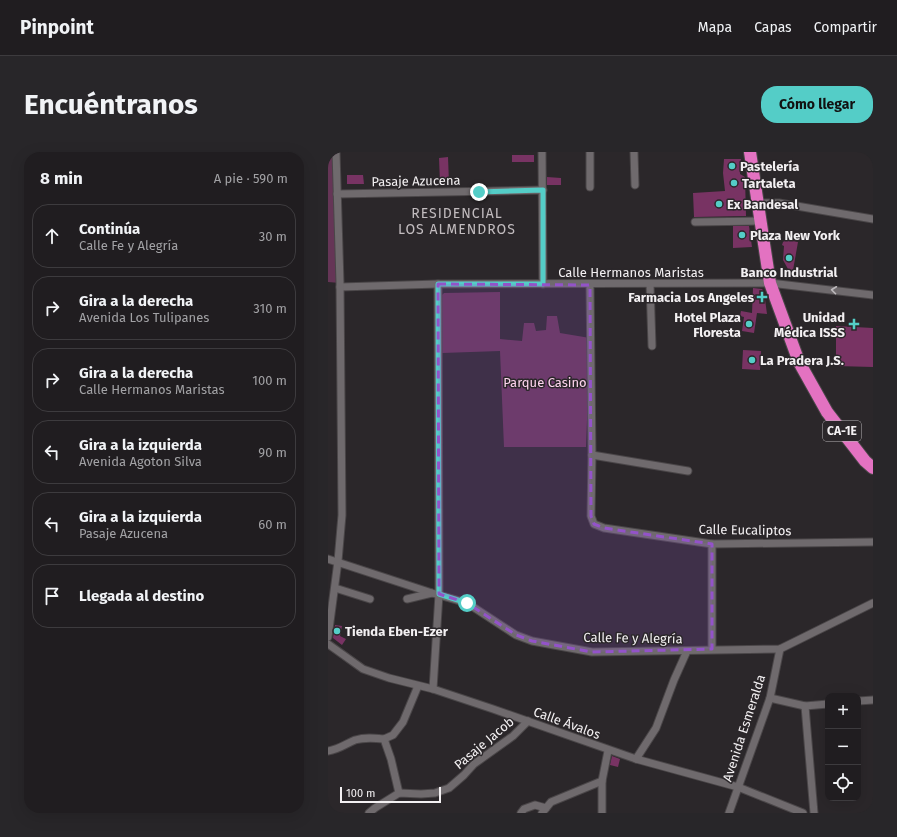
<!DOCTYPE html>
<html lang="es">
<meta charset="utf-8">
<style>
body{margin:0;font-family:"Fira Sans",sans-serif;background:#282629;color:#f1f3f6}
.controls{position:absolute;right:12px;bottom:12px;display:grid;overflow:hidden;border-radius:8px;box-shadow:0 4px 16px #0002}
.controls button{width:36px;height:36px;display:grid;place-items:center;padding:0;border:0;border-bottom:1px solid #3d3b3e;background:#201d20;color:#f1f3f6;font:20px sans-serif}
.scale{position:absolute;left:12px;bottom:10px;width:101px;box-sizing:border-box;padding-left:4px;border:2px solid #f3f0f2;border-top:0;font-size:11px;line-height:14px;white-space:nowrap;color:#f3f0f2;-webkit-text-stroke:3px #2b272a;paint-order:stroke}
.stop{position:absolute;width:12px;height:12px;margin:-9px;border:3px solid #54cdc7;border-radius:50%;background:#fff}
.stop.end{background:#54cdc7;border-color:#fff;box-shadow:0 1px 4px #0008}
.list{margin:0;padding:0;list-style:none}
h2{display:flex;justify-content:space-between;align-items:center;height:52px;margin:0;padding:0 16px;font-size:17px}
h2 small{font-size:13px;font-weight:400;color:#a2a2a5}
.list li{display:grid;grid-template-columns:26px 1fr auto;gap:12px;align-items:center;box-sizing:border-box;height:64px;margin:0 8px 8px;padding:0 8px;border:1px solid #3d3b3e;border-radius:16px}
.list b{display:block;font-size:15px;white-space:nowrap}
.list p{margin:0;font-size:13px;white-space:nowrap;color:#a2a2a5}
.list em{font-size:13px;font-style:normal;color:#a2a2a5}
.icon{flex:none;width:22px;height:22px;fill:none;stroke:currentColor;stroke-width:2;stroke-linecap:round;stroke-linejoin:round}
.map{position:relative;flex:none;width:545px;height:661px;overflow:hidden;border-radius:16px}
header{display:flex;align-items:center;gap:24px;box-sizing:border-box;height:56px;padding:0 20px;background:#201d20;border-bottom:1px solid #3d3b3e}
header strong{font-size:19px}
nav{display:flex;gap:22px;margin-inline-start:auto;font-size:14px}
.intro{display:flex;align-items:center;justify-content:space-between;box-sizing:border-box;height:96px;padding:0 24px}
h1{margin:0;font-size:28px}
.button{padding:10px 18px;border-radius:16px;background:#54cdc7;color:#111;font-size:14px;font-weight:700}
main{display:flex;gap:24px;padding:0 24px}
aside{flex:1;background:#201d20;border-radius:16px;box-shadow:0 4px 16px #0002}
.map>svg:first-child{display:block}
</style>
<header>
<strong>Pinpoint</strong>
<nav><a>Mapa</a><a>Capas</a><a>Compartir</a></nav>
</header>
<div class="intro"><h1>Encuéntranos</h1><a class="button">Cómo llegar</a></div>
<main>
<aside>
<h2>8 min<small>A pie · 590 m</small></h2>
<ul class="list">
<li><svg class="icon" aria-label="ahead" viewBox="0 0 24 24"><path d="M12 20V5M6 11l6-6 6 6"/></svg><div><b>Continúa</b><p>Calle Fe y Alegría</p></div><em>30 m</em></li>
<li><svg class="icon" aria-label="right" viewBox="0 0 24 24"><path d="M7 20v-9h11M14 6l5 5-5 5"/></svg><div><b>Gira a la derecha</b><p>Avenida Los Tulipanes</p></div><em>310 m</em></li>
<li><svg class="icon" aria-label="right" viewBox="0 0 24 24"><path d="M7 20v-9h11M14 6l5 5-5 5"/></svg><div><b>Gira a la derecha</b><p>Calle Hermanos Maristas</p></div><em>100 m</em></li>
<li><svg class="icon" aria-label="left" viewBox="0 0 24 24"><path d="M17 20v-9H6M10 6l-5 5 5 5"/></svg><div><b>Gira a la izquierda</b><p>Avenida Agoton Silva</p></div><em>90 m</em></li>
<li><svg class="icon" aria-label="left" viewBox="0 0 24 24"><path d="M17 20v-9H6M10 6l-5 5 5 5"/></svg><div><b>Gira a la izquierda</b><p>Pasaje Azucena</p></div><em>60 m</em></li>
<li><svg class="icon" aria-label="arrive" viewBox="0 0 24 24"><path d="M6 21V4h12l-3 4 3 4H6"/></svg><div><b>Llegada al destino</b></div></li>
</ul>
</aside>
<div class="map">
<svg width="545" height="661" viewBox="0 0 545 661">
<rect width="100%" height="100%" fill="#2b272a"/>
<!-- green -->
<g fill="#653556">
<path d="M0,0h9l3,131 -12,-1z"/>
<path d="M172,140v47l22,2 2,-18h10l2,8 10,-1 1,-14h10l3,17 30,5 -4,109h-82l-4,-96 -58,2v-58l2,-2z"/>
</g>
<!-- building -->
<g fill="#783363">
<rect x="184" y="3" width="22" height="7"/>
<path d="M120,5l1,26h-9l-1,-25z"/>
<path d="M396,7h17l-1,15 5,3 1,39 -52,1 -1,-24 32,-2 -2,-18z"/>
<path d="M19,23h16l1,9h-17z"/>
<path d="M219,25l14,1v7h-14z"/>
<path d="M405,74h16l3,21 -19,1z"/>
<path d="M458,88l12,2 -6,34h-5l1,-7 -5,-9 1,-14 -2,-1 1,-3z"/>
<path d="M425,136l9,1 2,3 3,22 -10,-1 -3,20 -12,-2 2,-14 -4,-1 1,-5 11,2z"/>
<path d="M508,174l37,2v39l-37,-1z"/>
<path d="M415,198l18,1 -1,19 -18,-1z"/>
<path d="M7,473l7,1 -2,10 6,3 -4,6 -9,-7z"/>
<path d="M284,604l8,3 -2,8 -8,-2z"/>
</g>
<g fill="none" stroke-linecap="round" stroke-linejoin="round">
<defs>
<g id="street">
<path d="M214,0l1,132"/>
<path d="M262,0v35"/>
<path d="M306,0l1,33"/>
<path d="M9,42l206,-4"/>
<path d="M437,51h14l94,16"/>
<path d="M367,70l66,-1"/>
<path d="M322,132l2,62"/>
<path d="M262,133l2,170 -1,61 3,8 10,4 108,16 161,-2"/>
<path d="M12,135l98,-3 332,-1 103,12"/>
<path d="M264,303l96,16"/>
<path d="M0,407l104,34 35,10 49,32 16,6 60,11 188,-3 93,-46"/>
<path d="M7,436l35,11"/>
<path d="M79,447l25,-6"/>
<path d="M0,485l10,-76 4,-46 -2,-232 -4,-131"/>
<path d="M0,492l35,25 26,9 44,11 60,20 143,50 102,28 65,26"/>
<path d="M384,497v-105"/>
<path d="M105,537l6,-95 -1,-310"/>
<path d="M442,546l35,8 23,-2"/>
<path d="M530,549l15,-1"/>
<path d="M477,554l9,107"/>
<path d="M56,587l9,-4 10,-13 15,-36"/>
<path d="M0,599c12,-2 17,-7 27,-11 10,-3 19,-2 29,-1l7,20 8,34"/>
<path d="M308,607l20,-31 18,-48 13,-29"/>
<path d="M41,661l6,-5 24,-15 22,1 14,-1 14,-5 15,-13 10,-11 39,-28 15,-15"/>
<path d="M193,661l3,-4 11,-4 11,3"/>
<path d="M214,661l9,-11 51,-21"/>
<path d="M274,661v-32l6,-30"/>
<path d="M401,661l41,-115 10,-49"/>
</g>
<path id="highway" d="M422,0l20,131 29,79 28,50 38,49 8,7"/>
</defs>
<!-- street casing -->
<use href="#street" stroke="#4a4648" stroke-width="9"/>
<!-- highway casing -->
<use href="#highway" stroke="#4a4648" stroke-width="14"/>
<!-- street -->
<use href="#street" stroke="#6f6a6d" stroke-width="7"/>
<!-- highway -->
<use href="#highway" stroke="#e372c1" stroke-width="12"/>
</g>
<!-- one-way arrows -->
<defs><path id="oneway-chevron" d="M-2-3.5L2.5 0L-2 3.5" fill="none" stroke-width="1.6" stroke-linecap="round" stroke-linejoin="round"/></defs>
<use stroke="#bebabd" href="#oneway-chevron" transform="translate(506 138) rotate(-173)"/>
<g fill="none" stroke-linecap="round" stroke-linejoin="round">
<!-- route -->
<path stroke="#54cdc7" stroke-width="5" d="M139,451l-28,-9 -1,-310h105v-94l-64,2"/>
</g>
<!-- marked area -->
<path fill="#9353c9" fill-opacity="0.2" stroke="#9353c9" stroke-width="3" stroke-dasharray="8 5" stroke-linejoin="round" d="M110,132l152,1 1,231 3,8 10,4 108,16v105l-120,3 -60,-11 -16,-6 -49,-32 -28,-9z"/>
<!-- markers -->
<g fill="#54cdc7" stroke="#2b272a" stroke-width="1.5">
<circle cx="404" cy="14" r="4"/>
<circle cx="406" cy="31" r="4"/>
<circle cx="391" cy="52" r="4"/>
<circle cx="414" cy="83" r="4"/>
<circle cx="461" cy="106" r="4"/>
<path d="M432 139h4v4h4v4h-4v4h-4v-4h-4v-4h4z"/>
<circle cx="421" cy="172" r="4"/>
<path d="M524 166h4v4h4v4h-4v4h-4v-4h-4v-4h4z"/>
<circle cx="424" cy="208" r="4"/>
<circle cx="9" cy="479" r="4"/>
</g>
<g text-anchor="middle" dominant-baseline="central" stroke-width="3" stroke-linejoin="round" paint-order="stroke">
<!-- shield labels -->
<rect fill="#2b272a" stroke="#b7b4b6" stroke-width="1" x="495" y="269" width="38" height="20" rx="3"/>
<g font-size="12" font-weight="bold" fill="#f3f0f2">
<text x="514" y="279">CA-1E</text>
</g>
<!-- poi labels -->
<g font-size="13" font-weight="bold" fill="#f3f0f2" stroke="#2b272a" text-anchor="start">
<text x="412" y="14">Pastelería</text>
<text x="414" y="31">Tartaleta</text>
<text x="399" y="52">Ex Bandesal</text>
<text x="422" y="83">Plaza New York</text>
<text x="461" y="120" text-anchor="middle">Banco Industrial</text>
<text x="426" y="145" text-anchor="end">Farmacia Los Angeles</text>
<text x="413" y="165" text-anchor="end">Hotel Plaza<tspan x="413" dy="15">Floresta</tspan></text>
<text x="517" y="165" text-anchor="end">Unidad<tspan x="517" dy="15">Médica ISSS</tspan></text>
<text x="432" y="208">La Pradera J.S.</text>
<text x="17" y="479">Tienda Eben-Ezer</text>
</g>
<!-- street labels -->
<g font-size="13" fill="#f3f0f2" stroke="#2b272a">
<text transform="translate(88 29) rotate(-1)">Pasaje Azucena</text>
<text x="303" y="120">Calle Hermanos Maristas</text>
<text transform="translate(417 378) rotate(1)">Calle Eucaliptos</text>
<text transform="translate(305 486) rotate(1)">Calle Fe y Alegría</text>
<text transform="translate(239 571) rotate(20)">Calle Ávalos</text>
<text transform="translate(416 576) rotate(-72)">Avenida Esmeralda</text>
<text transform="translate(156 591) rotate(-40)">Pasaje Jacob</text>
</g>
<!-- park labels -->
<g font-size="13" fill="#fed4ee" stroke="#2b272a">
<text x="217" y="230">Parque Casino</text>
</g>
<!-- neighbourhood labels -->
<g font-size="14" letter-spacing="1" fill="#c2bcbf" stroke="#2b272a">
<text x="129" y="61">RESIDENCIAL<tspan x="129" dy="16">LOS ALMENDROS</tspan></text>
</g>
</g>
</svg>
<div class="controls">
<button>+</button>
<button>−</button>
<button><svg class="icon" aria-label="locate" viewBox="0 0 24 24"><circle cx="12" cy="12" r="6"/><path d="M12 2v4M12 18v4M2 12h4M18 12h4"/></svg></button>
</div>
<div class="scale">100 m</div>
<div class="stop" style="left:139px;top:451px"></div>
<div class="stop end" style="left:151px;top:40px"></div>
</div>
</main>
